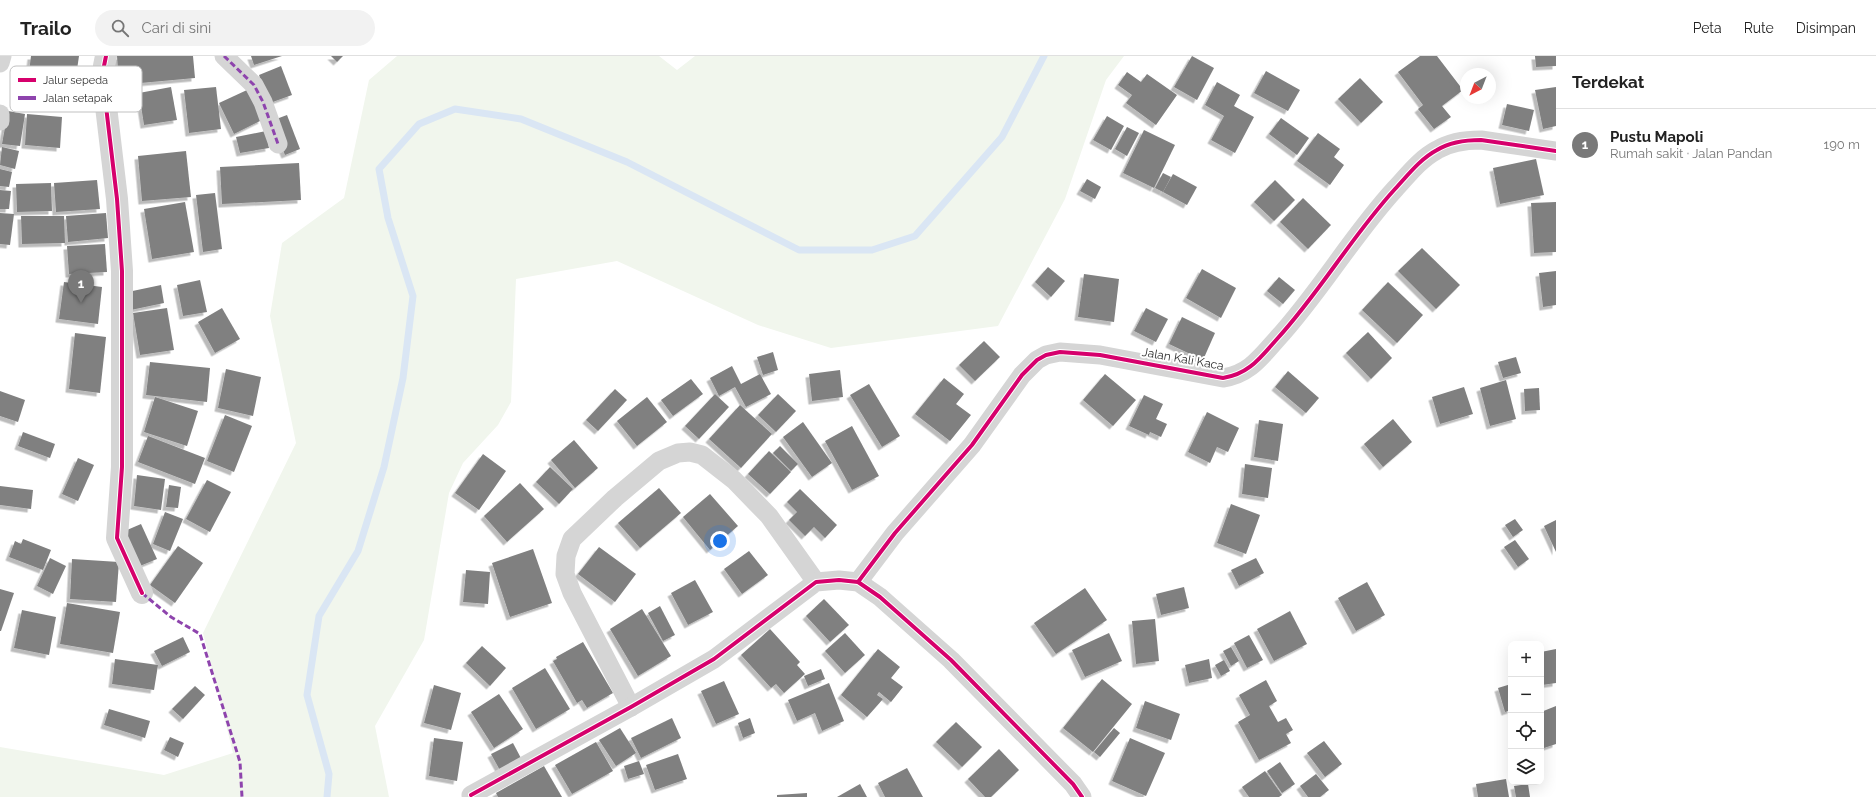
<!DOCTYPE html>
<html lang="id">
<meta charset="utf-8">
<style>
body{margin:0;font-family:Raleway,sans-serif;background:#f2f2f2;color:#222}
.controls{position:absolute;right:12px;bottom:12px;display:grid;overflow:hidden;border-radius:8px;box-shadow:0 4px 16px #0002}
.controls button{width:36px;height:36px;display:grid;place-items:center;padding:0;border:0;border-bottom:1px solid #e0e0e0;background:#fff;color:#222;font:20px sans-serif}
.compass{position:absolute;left:1460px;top:12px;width:36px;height:36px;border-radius:50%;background:#fff;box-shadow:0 4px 16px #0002;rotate:222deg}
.you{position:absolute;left:720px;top:485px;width:14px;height:14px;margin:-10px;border:3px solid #fff;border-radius:50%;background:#1a73e8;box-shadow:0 0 0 6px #1a73e833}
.badge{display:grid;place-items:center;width:26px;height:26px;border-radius:50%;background:#797979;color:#fff;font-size:13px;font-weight:700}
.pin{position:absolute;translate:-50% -33px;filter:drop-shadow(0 1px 2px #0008)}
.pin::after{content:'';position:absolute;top:21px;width:14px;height:12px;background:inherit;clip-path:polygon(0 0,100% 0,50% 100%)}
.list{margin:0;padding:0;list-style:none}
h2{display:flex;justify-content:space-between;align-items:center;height:52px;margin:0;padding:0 16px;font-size:17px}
h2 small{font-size:13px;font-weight:400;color:#767676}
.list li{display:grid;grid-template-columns:26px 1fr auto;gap:12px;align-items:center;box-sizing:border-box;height:72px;padding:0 16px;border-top:1px solid #e0e0e0}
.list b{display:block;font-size:15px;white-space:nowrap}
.list p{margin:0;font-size:13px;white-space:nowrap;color:#767676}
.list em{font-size:13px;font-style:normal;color:#767676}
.icon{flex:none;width:22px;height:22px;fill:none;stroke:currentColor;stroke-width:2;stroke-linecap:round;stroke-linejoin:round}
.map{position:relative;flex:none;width:1556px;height:741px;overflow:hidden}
header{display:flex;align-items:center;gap:24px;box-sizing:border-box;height:56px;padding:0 20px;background:#fff;border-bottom:1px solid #e0e0e0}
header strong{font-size:19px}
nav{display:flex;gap:22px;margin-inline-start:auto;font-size:14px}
.search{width:280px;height:36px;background:#f2f2f2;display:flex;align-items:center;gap:10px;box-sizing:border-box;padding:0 14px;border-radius:22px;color:#767676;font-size:15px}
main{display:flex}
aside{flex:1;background:#fff}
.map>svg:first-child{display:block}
</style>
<header>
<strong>Trailo</strong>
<div class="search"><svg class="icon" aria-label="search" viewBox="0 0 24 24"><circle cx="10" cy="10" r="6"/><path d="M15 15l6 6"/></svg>Cari di sini</div>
<nav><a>Peta</a><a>Rute</a><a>Disimpan</a></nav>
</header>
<main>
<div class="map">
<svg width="1556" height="741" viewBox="0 0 1556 741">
<defs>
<filter id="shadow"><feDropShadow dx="-3.5" dy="3.5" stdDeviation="0" flood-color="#0004"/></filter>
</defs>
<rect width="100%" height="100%" fill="#fff"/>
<!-- green -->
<path fill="#f1f6ed" d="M397,0h262l18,14 18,-14h429l-18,24 -41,119 -67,127 -167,22 -73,-23 -141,-64 -101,18 -5,123 -13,23 -35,38 -14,30 -25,147 -49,86 14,71h-389v-50l164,28 69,-22 -30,-120 93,-190 -26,-127 12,-73 62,-45 25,-118z"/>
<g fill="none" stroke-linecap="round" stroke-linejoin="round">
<!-- stream -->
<path stroke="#dae6f4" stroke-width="7" d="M327,741l2,-23 -22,-79 12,-79 39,-65 26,-84 19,-89 10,-82 -25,-78 -9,-49 40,-45 36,-15 66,10 106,43 172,88h73l43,-14 87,-99 42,-81"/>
</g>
<!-- building -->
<g fill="#808080" filter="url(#shadow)">
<path d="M31,0h48l-7,48 -46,-7z"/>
<path d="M117,0h76l2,22 -76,7z"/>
<path d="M251,0h31l-28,9z"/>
<path d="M331,0h12l-6,6z"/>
<path d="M1192,0l22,12 -17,32 -23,-13z"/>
<path d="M1420,0h17l26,34 -21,16 9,11 -17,12 -16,-20 5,-4 -25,-33z"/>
<path d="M1535,0h21v10l-20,1z"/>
<path d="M281,10l11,29 -22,8 -11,-28z"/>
<path d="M1266,15l34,19 -12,21 -34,-18z"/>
<path d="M1127,16l14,10 6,-8 30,21 -21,30 -30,-22 6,-8 -14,-10z"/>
<path d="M1360,22l23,24 -22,21 -23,-24z"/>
<path d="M1217,26l23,13 -6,11 20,11 -19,36 -24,-13 13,-24 -19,-11z"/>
<path d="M171,31l6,33 -33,5 -5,-32z"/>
<path d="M216,31l5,42 -32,4 -5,-43z"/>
<path d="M1556,31v39l-13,3 -8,-39z"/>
<path d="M247,34l15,30 -28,14 -15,-31z"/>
<path d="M1507,48l27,6 -5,21 -27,-6z"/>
<path d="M8,55l17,3 -5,32 -18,-2z"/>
<path d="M27,58l35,3 -2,31 -35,-3z"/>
<path d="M287,59l13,34 -15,6 -14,-34z"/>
<path d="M1107,60l17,10 -13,24 -18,-10z"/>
<path d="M1281,62l28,20 -12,17 -28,-21z"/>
<path d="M1127,71l12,6 -12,23 -12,-7z"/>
<path d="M1144,74l31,15 -21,43 -31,-15z"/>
<path d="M266,75l3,17 -29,5 -4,-16z"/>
<path d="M1318,77l22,16 -6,8 10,8 -14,20 -33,-24z"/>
<path d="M2,91l17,4 -4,18 -15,-4z"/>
<path d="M186,95l5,46 -49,4 -4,-45z"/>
<path d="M1536,103l8,36 -44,9 -7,-36z"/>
<path d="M299,107l2,37 -79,4 -2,-37z"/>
<path d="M0,113l12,3 -3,15 -9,-1z"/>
<path d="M1163,117l8,4 -8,15 -8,-4z"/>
<path d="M1173,118l24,13 -10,18 -24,-13z"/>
<path d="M1087,123l14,8 -6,12 -15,-8z"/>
<path d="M97,124l3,29 -44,3 -2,-29z"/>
<path d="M1275,124l20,20 -21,21 -20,-19z"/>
<path d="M51,127l1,28 -35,1 -1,-28z"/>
<path d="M0,134l11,1 -2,18h-9z"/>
<path d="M215,137l7,56 -19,3 -7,-57z"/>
<path d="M1303,142l28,27 -23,24 -28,-27z"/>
<path d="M185,146l9,50 -42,7 -8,-50z"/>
<path d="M1556,146v50l-22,1 -3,-50z"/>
<path d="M0,157l14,1 -4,31 -10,-1z"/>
<path d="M106,157l2,25 -40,4 -2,-26z"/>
<path d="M21,160h43l1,27 -43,1z"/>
<path d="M105,188l2,28 -38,2 -2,-28z"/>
<path d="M1422,192l38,37 -24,24 -38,-38z"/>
<path d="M1048,211l17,14 -14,16 -16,-15z"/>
<path d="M1202,213l34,19 -15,30 -35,-20z"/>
<path d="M1556,215v34l-13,2 -4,-34z"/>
<path d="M1084,218l35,5 -5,43 -36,-5z"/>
<path d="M1279,221l16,13 -12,14 -16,-13z"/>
<path d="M200,224l7,32 -24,4 -6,-31z"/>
<path d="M64,226l38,5 -4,37 -39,-5z"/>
<path d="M1388,226l35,33 -26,28 -35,-33z"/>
<path d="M161,229l3,18 -38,8 -3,-18z"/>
<path d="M167,252l7,42 -34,5 -7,-42z"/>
<path d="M222,252l18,31 -25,14 -17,-31z"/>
<path d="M1146,252l22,11 -12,23 -22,-11z"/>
<path d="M1182,261l33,16 -12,27 -34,-16z"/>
<path d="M1368,276l24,26 -21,21 -25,-26z"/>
<path d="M75,277l31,4 -6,56 -31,-4z"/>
<path d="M984,285l16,16 -25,24 -16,-16z"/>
<path d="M773,296l5,18 -15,5 -6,-18z"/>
<path d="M1516,301l5,16 -18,5 -5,-16z"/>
<path d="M150,306l60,6 -3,34 -61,-7z"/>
<path d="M732,310l9,18 19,-10 11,20 -25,13 -11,-20 -16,9 -9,-18z"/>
<path d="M226,313l35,8 -8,39 -35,-8z"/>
<path d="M840,314l3,27 -31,4 -3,-27z"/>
<path d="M1288,315l31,27 -13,15 -31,-26z"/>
<path d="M1105,318l31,26 -23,26 -30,-26z"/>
<path d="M944,322l20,16 -8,10 15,11 -21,26 -35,-27z"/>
<path d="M691,323l12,15 -30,22 -12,-16z"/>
<path d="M1506,324l10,39 -26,7 -10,-38z"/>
<path d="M869,328l31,52 -18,11 -32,-52z"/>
<path d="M1464,331l9,27 -33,10 -8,-27z"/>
<path d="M1539,332l1,22 -15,1 -1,-22z"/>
<path d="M615,333l12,11 -29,31 -12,-11z"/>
<path d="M0,335l25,9 -7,22 -18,-6z"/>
<path d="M715,338l14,13 -30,32 -14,-13z"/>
<path d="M778,338l18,17 -20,21 -18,-17z"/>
<path d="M1144,339l19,9 -7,15 11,5 -6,13 -11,-5 -1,3 -20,-9z"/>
<path d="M155,341l43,14 -11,35 -43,-14z"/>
<path d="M647,341l20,25 -30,24 -20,-25z"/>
<path d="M740,349l32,29 -31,34 -32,-29z"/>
<path d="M1207,356l32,16 -11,24 -11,-5 -7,16 -22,-11z"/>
<path d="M225,359l27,11 -18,46 -27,-11z"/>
<path d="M1393,363l19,23 -29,25 -19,-23z"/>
<path d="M1259,364l24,4 -5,37 -24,-4z"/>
<path d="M803,366l29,41 -20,14 -29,-40z"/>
<path d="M852,370l27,50 -27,14 -27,-49z"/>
<path d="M23,376l32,12 -5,14 -32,-12z"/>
<path d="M148,380l57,22 -10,26 -57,-22z"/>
<path d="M574,384l24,28 -23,20 -24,-28z"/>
<path d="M780,390l18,18 -7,7 -18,-18z"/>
<path d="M769,395l22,21 -21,22 -22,-20z"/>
<path d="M483,398l23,17 -27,39 -24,-17z"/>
<path d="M78,402l16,7 -16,36 -16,-7z"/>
<path d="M1245,408l27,4 -4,30 -26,-4z"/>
<path d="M550,411l23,22 -14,15 -23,-22z"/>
<path d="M137,419l28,4 -4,31 -27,-4z"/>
<path d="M207,424l24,12 -21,40 -24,-13z"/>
<path d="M520,427l24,26 -37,33 -23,-26z"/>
<path d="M169,429l12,2 -3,21 -12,-1z"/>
<path d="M0,430l33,4 -2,19 -31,-4z"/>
<path d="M659,432l22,25 -41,35 -22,-25z"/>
<path d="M800,433l37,36 -12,13 -11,-11 -9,9 -16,-16 8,-8 -10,-10z"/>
<path d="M710,438l28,32 -28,24 -27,-33z"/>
<path d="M1231,448l29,11 -14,39 -29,-11z"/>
<path d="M165,456l18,7 -13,32 -17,-7z"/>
<path d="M1515,463l8,11 -10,7 -8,-12z"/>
<path d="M1556,464v32l-12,-26z"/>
<path d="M141,468l16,35 -22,9 -15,-35z"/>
<path d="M23,483l28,11 -8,20 -34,-13 6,-16 6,3z"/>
<path d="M1515,484l14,19 -11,8 -14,-20z"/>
<path d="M178,490l25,17 -28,40 -25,-18z"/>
<path d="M599,491l37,27 -21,28 -37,-28z"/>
<path d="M533,493l19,54 -42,14 -18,-54z"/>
<path d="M749,495l19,24 -26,19 -18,-25z"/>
<path d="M50,502l16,8 -13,28 -16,-8z"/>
<path d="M1256,502l8,15 -25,13 -8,-16z"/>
<path d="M72,503l47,3 -3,40 -46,-3z"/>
<path d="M466,514l24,2 -2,32 -25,-2z"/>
<path d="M695,524l18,32 -25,13 -17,-32z"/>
<path d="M1367,526l18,33 -29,16 -18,-33z"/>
<path d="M1184,531l5,21 -28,7 -5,-21z"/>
<path d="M1085,532l22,32 -51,34 -22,-31z"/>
<path d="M0,533l14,4 -13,38h-1z"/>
<path d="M824,543l25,26 -19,17 -24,-26z"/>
<path d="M67,547l53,9 -7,41 -53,-9z"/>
<path d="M660,550l15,29 -12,6 -15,-28z"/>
<path d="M642,553l29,47 -33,20 -28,-47z"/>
<path d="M22,554l34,7 -7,38 -35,-7z"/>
<path d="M1290,555l17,33 -33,17 -17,-32z"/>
<path d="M1155,563l4,42 -23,3 -4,-43z"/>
<path d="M770,573l30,33 -3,3 8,9 -21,19 -8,-9 -5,4 -30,-33z"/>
<path d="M845,577l20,22 -20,18 -20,-22z"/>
<path d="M1109,577l13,28 -37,16 -13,-27z"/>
<path d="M1249,579l14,25 -16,8 -13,-25z"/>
<path d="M183,581l7,15 -28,14 -8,-15z"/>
<path d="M583,586l30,51 -26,15 -5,-8 -5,3 -24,-42 4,-2 -1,-2z"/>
<path d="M482,590l24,22 -16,18 -24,-23z"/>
<path d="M1231,591l8,14 -8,5 -8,-15z"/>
<path d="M878,593l22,18 -9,11 12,9 -12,15 -12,-10 -2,3 6,4 -16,18 -26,-22z"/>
<path d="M1556,593v34l-14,2 -1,-33z"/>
<path d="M115,603l43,6 -4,25 -42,-6z"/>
<path d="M1209,603l3,19 -23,5 -4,-18z"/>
<path d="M1224,604l6,11 -9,5 -6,-11z"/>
<path d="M545,612l25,41 -34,20 -24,-41z"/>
<path d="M821,613l4,10 -17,7 -4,-10z"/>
<path d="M1102,623l30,25 -39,48 -30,-24z"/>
<path d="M1266,624l11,21 -8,5 9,16 8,-4 7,12 -7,4 5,9 -32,17 -21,-38 12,-7 -11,-20z"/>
<path d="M724,625l15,33 -23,10 -15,-33z"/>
<path d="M829,627l15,38 -22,10 -7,-18 -18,8 -9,-21z"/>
<path d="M1511,628v26l-6,2 -7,-24z"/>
<path d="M434,629l27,8 -10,37 -27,-7z"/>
<path d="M195,630l10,9 -22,24 -11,-10z"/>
<path d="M499,638l24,35 -29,19 -23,-36z"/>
<path d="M1145,645l35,13 -9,26 -35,-12z"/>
<path d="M1556,650v38l-12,4 -3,-7v-29z"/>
<path d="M109,653l41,12 -5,17 -41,-13z"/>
<path d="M672,662l9,20 -40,20 -10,-20z"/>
<path d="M750,662l5,15 -12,5 -5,-15z"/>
<path d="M956,666l26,25 -20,20 -26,-25z"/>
<path d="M620,672l16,25 -20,13 -17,-26z"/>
<path d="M1114,672l6,5 -20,24 -6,-5z"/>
<path d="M170,681l14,6 -6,14 -14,-7z"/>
<path d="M434,682l29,4 -6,39 -28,-5z"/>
<path d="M1130,682l35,15 -19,43 -34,-15z"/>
<path d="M1324,685l18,23 -17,13 -18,-24z"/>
<path d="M596,686l17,29 -41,23 -17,-29z"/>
<path d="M513,687l10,19 -21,12 -11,-20z"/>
<path d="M999,693l20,21 -28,27h-6l-17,-18z"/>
<path d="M678,698l9,25 -32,11 -9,-25z"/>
<path d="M639,705l5,13 -16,5 -4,-13z"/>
<path d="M1280,706l15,22 -13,9 -15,-22z"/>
<path d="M544,710l18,31h-64l-2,-4z"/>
<path d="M907,712l16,29h-38l-7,-14z"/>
<path d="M1265,715l17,24 -3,2h-30l-7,-10z"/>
<path d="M1316,718l13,16 -9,7h-12l-8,-11z"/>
<path d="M1506,723l3,18h-31l-2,-13z"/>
<path d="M860,728l7,13h-30z"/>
<path d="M1528,728l2,13h-14l-2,-11z"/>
<path d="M807,737v4h-30v-2z"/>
</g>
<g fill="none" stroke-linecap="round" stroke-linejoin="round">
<!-- minor -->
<g stroke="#d5d5d5" stroke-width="19">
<path d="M224,0l30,29 9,17 15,42"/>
<path d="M0,7l2,-7"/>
<path d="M0,58v7"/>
<path d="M858,526l37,-49 77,-88 50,-70 15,-15 9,-5 14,-3 40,3 123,23c26,-4 37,-20 54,-39 43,-47 75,-103 118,-150 13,-14 25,-30 42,-39 13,-8 29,-10 44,-10l75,11"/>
<path d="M631,651l-59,-114 -7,-19 1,-18 6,-17 43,-41 44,-37 19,-8 12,-1 12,3 32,25 35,36 47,66"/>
<path d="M471,739l160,-88 83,-48 102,-77 23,-2 19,2 22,15 71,63 122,124 9,13"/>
</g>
<!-- tertiary -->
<path stroke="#d5d5d5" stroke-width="22" d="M106,0l-2,10 1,32 12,101 5,72v196l-5,71 25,55"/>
<!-- quiet -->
<g stroke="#8e44ad" stroke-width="3" stroke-dasharray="6 3" stroke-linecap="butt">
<path d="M224,0l30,29 9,17 15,42"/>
<path d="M142,537l29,24 29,17 40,128 2,35"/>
</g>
<defs>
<g id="cycleway">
<path d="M106,0l-2,10 1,32 12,101 5,72v196l-5,71 25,55"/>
<path d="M858,526l37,-49 77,-88 50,-70 15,-15 9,-5 14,-3 40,3 123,23c26,-4 37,-20 54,-39 43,-47 75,-103 118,-150 13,-14 25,-30 42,-39 13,-8 29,-10 44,-10l75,11"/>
<path d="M471,739l160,-88 83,-48 102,-77 23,-2 19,2 22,15 71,63 122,124 9,13"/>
</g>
</defs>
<!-- cycleway casing -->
<use href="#cycleway" stroke="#fff" stroke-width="6"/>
<!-- cycleway -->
<use href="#cycleway" stroke="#d6006c" stroke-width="4"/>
</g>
<g text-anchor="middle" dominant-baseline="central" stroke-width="4" stroke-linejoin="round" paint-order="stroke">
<!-- street labels -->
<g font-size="12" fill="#313131" stroke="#fff">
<text transform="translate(1183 303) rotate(10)">Jalan Kali Kaca</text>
</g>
</g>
<!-- legend -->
<rect x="10" y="10" width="132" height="46" rx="6" fill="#fff" stroke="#c1c1c1" stroke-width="1"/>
<rect x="18" y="22" width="18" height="4" fill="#d6006c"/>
<rect x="18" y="40" width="18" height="4" fill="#8e44ad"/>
<g font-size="11" fill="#313131">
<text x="43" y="28">Jalur sepeda</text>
<text x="43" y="46">Jalan setapak</text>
</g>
</svg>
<div class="controls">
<button>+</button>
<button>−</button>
<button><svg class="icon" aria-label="locate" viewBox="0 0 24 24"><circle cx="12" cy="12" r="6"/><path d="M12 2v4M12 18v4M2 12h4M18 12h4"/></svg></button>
<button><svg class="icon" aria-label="layers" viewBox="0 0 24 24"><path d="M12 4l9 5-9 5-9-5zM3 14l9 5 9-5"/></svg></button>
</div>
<svg class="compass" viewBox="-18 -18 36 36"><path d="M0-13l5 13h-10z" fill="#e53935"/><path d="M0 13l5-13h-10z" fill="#767676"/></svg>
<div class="you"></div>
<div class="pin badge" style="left:81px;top:247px">1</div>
</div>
<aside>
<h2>Terdekat<small></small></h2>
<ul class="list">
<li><span class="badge">1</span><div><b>Pustu Mapoli</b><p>Rumah sakit · Jalan Pandan</p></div><em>190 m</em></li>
</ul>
</aside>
</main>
